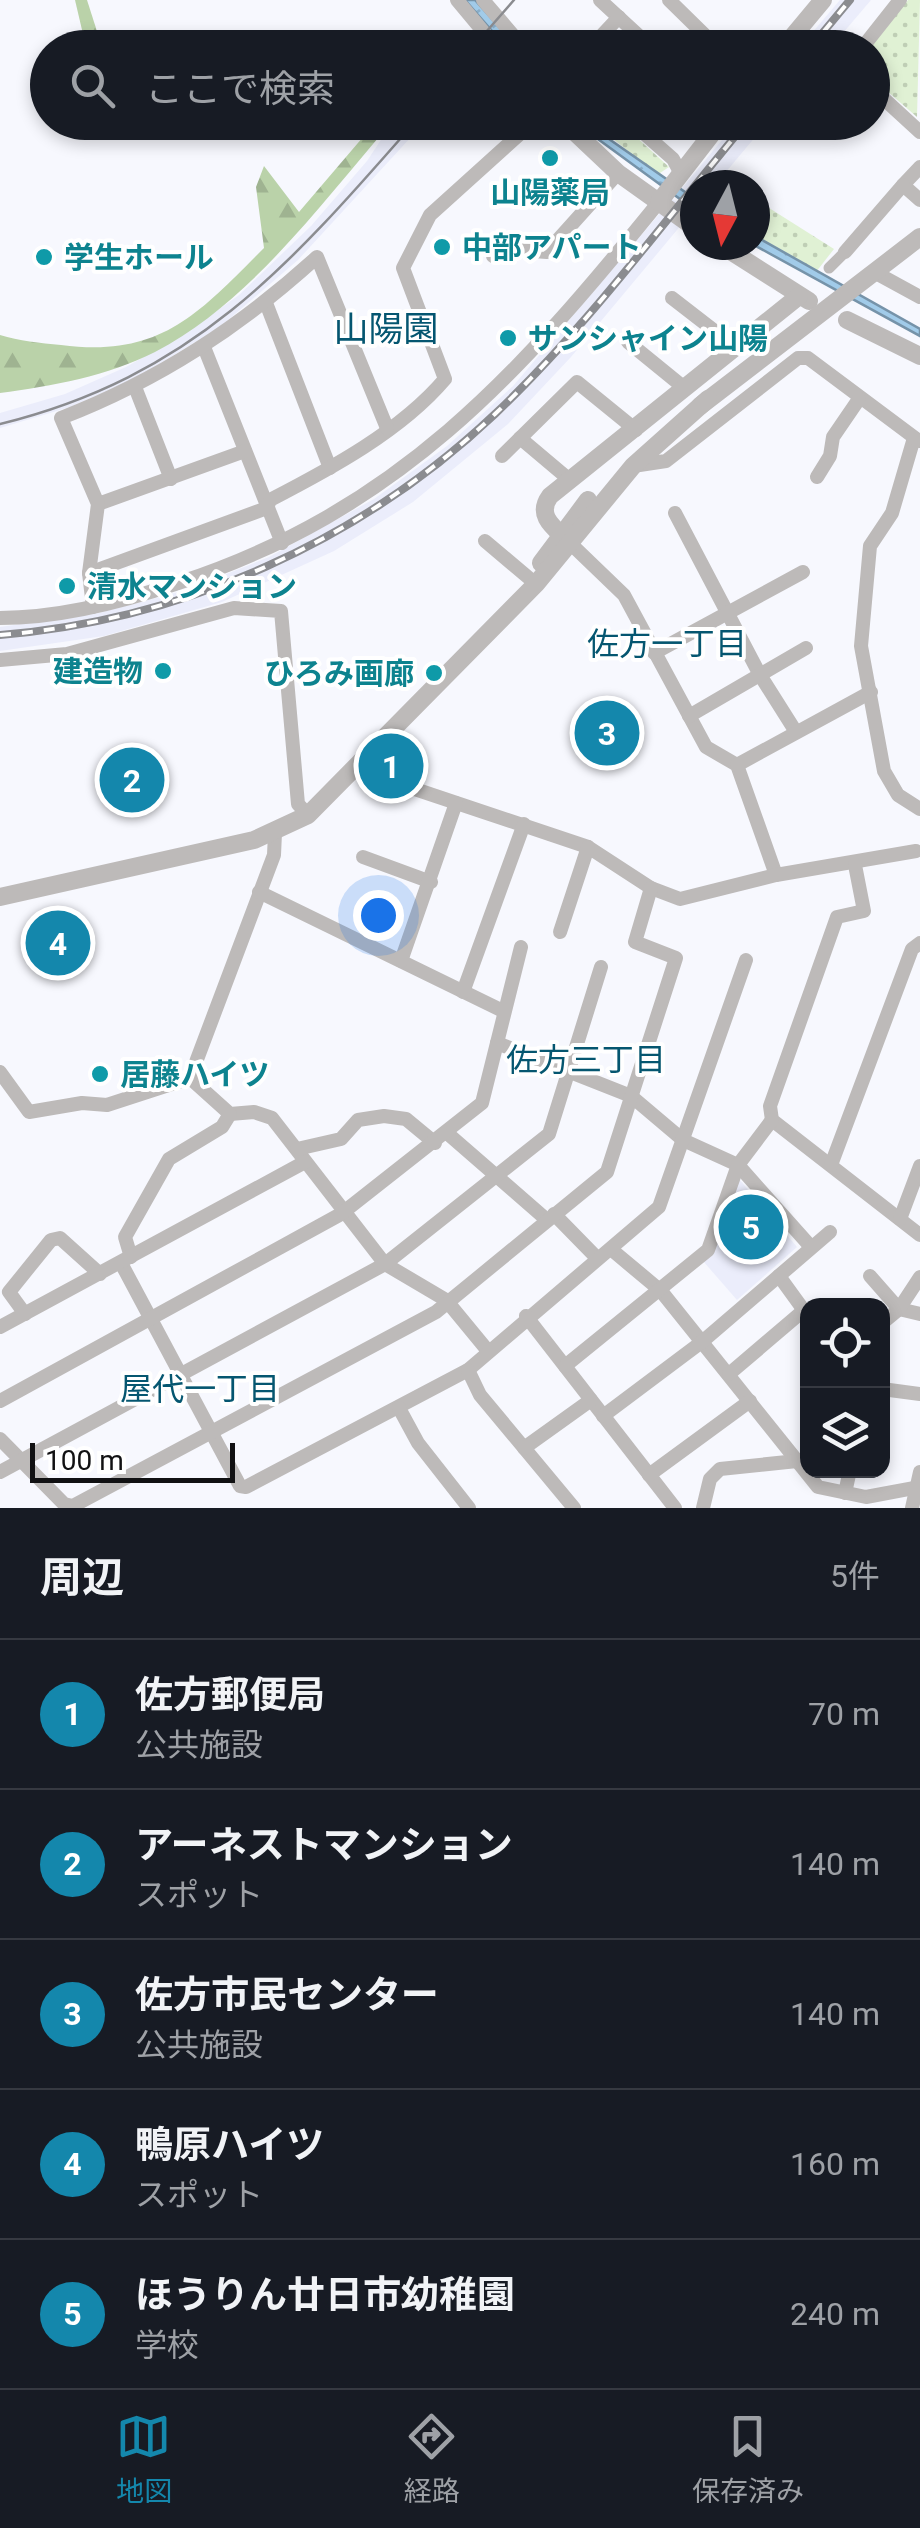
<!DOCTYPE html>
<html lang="ja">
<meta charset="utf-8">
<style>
body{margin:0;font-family:Roboto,"Noto Sans JP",sans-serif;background:#20242c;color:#f1f3f6}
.controls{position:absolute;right:30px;bottom:30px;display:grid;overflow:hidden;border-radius:20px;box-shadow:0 5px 15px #0003}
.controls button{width:90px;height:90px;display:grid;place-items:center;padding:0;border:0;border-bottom:2px solid #363941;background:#171b24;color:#f1f3f6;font:50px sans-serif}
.compass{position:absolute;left:680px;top:170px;width:90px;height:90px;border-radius:50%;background:#171b24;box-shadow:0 5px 15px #0003;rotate:187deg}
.scale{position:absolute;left:30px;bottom:25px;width:205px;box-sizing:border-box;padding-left:10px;border:5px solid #111113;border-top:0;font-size:28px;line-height:35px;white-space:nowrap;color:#111113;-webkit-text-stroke:8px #fff;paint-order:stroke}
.you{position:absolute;left:378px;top:915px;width:35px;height:35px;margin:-25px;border:8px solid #fff;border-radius:50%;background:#1a73e8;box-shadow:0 0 0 15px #1a73e833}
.badge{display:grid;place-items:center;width:65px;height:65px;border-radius:50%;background:#1487ac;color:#fff;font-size:32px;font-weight:700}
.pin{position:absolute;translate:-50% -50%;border:5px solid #fff;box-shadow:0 2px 10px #0006}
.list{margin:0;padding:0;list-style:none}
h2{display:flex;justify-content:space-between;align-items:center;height:130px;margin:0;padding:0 40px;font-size:42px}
h2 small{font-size:32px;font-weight:400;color:#9ea1a6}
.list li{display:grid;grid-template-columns:65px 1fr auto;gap:30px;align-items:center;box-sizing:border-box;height:150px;padding:0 40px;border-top:2px solid #363941}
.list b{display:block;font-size:38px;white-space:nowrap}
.list p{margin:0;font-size:32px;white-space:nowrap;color:#9ea1a6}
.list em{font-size:32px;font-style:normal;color:#9ea1a6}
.icon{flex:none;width:55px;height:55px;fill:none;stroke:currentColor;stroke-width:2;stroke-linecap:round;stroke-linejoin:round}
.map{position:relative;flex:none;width:920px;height:1508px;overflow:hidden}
.search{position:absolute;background:#171b24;box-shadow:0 5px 15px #0003;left:30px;right:30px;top:30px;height:110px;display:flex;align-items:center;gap:25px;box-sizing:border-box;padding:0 35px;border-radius:55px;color:#9ea1a6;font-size:38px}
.sheet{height:880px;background:#171b24}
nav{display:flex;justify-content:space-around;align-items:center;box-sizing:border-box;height:140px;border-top:2px solid #363941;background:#171b24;font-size:28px;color:#9ea1a6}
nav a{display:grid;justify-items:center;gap:5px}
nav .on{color:#1487ac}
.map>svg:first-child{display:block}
</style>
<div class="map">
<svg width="920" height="1508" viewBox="0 0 920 1508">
<defs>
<pattern id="grass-dots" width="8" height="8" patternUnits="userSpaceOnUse" patternTransform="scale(2.5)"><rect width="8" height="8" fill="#e0f1d4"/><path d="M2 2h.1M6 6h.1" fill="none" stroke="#bfceb5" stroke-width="1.8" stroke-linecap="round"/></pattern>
<pattern id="forest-firs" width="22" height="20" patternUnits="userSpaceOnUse" patternTransform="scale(2.5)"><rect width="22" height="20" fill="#bad2a9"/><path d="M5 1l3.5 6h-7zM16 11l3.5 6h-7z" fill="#9fb391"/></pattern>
<pattern id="water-ripples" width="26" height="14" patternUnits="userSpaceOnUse" patternTransform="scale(2.5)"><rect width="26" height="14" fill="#a1cbe9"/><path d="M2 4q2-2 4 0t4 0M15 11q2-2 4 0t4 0" fill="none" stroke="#8aadc7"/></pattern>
</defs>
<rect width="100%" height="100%" fill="#f7f8fe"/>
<!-- built -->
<g fill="#ebedfb">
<path d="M840,0h31l-40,47h-31z"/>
<path d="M737,122l30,1 -52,62h-20v13l-13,-10z"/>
<path d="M392,123h32l-126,137 -78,67 -87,53 -63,27 -70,21v-15l65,-19 61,-27 58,-33 55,-39 72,-69 56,-65z"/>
<path d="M672,199l20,13 -121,145 -63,67 -95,78 -79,49 -112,51 -118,34 -104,15v-24l99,-14 87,-23 83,-33 105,-58 73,-53 66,-60z"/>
<path d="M739,1179l58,68 -60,53 -34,-39z"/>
</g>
<!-- grass -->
<g fill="url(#grass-dots)">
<path d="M908,0h12l-3,117 -44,-38 -3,-31z"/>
<path d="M594,123h27l48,44 -12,8z"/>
<path d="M755,199l79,50 -18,23 -61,-37z"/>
</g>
<!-- forest -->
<g fill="url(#forest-firs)">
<path d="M75,0h12l15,47h-16z"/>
<path d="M375,123h16c-69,79 -140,179 -236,229 -47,24 -103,34 -155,41v-58c19,6 40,8 61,10 100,13 137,-31 203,-97l-8,-61 8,-21 35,46z"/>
</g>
<!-- water -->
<g fill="url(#water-ripples)" stroke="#7693a9" stroke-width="2.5">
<path d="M465,0h10l42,47h-11z"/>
<path d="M576,123h10l109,76v11z"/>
<path d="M755,236l165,93v7l-166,-91z"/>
</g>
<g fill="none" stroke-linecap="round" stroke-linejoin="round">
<!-- pedestrian -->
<path stroke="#bdbab9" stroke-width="11" d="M829,268l16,-16"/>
<!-- minor -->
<g stroke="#bdbab9" stroke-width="14">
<path d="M457,0l40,48"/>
<path d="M483,0l41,48"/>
<path d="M600,0l52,48"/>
<path d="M669,0l49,48"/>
<path d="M590,48l29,-31"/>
<path d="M862,48l38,-48"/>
<path d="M872,88l48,44"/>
<path d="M631,122l42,37 7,13"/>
<path d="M920,167l-17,18 17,15"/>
<path d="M845,252l58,-67"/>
<path d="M493,256v-8l54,4 71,-79"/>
<path d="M876,273l44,24"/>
<path d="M672,298l62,48"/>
<path d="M266,303l64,165"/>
<path d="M628,342l54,44"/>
<path d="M204,347l78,196"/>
<path d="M135,387l36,92"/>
<path d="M520,438l51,43"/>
<path d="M914,438l-22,75 -22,33 -9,100 23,125 14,24 22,14"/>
<path d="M502,456l75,-74 59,48"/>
<path d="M633,466l33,-5 132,-103h10l111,83"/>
<path d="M817,477l13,-21 3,-19 26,-38"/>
<path d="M98,504l147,-53"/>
<path d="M675,513l85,162 36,57"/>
<path d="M485,541l51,43"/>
<path d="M571,544l53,51 82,152 31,18 39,110"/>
<path d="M89,573l178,-65 3,-8c60,-31 131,-69 175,-121l-42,-111 27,-53 103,-93"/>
<path d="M93,607l-4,-34 9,-69 -37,-86c98,-38 179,-91 256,-161l70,171"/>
<path d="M0,618c60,0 122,-16 178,-35 220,-72 340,-207 481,-381"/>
<path d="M654,653l149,-81"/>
<path d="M0,660l67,-6 167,-46 47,3 17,193 10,11"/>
<path d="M689,716l117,-68"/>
<path d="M737,765l134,-73"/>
<path d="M355,769l233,78 63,41 29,11 96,-24 140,-24"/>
<path d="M275,833l-1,22 -84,223 40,36 24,-2 18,6 113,146 61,36 42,51"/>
<path d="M363,857l68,25"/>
<path d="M855,865l9,46 -27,6 -67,189 2,14 148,115"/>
<path d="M259,892l244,119"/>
<path d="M560,932l28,-85"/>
<path d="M401,961l55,-158"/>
<path d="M463,992l61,-168"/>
<path d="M497,1043l134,53 52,44 55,25 73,82"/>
<path d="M0,1072l29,40 53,-9 25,2 83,-27"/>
<path d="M447,1133l100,87"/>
<path d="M297,1149l44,-10 17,-19 26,-4 22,3 29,24"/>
<path d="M831,1165l81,-216 8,-6"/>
<path d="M554,1214l43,44"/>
<path d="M900,1219l20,-53"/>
<path d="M612,1250l49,41 157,196 48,10 54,-10"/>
<path d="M131,1257l-6,-20 44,-78 53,-32 8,-13"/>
<path d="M121,1263l119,223 6,1 222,-117 191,-163 87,-247"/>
<path d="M779,1276l29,40"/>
<path d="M870,1276l29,33 21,5"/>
<path d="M25,1314l-16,-22 42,-52 9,-2 40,36"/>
<path d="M526,1316l149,192"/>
<path d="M882,1323l17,-14 21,-32"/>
<path d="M0,1327l305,-165"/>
<path d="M565,1366l143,-116 30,-85 34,-45"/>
<path d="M468,1370l12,25 94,113"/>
<path d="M729,1374l74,-63"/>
<path d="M882,1389l38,5"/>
<path d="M0,1401l341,-187 141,-111 39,-156"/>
<path d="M399,1408l19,35 51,65"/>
<path d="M603,1416l100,-75 127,-109"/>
<path d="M0,1439l64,65 9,2 363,-194 171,-140 69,-214 -41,-16 16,-54"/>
<path d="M524,1448l67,-48"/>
<path d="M0,1472l385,-208 164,-130 52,-167"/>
<path d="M649,1475l101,-74"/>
<path d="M845,1493l5,-23"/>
<path d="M703,1508l7,-29 10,-10 77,-8"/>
<path d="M912,1508l8,-36"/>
</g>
<!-- tertiary -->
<g stroke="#bdbab9" stroke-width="18">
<path d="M783,48l40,-48"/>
<path d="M564,122l54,51 77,55"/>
<path d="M659,202l62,-80"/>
<path d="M721,245l88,56"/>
<path d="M847,320l73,36"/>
<path d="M700,406l220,-169"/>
<path d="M567,540c-14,-13 -31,-25 -17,-44l249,-200"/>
<path d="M541,563l47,-63"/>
<path d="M0,897l254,-57 54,-25 228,-231 97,-118 75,-67"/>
</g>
<!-- tram -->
<g stroke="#8b8c90" stroke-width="2.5">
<path d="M472,48l42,-48"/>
<path d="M0,424c194,-48 289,-158 415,-302"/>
</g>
<defs>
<g id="rail">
<path d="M810,48l40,-48"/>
<path d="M0,635c184,-15 361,-94 495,-221 92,-87 170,-194 252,-292"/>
</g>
</defs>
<!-- rail casing -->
<use href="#rail" stroke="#8b8c90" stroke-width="8"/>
<!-- rail -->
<use href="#rail" stroke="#fff" stroke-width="4" stroke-dasharray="11" stroke-linecap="butt"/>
</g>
<!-- markers -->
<g fill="#0f9aa8" stroke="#fff" stroke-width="4">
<circle cx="550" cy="158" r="10"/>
<circle cx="442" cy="247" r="10"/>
<circle cx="44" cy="257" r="10"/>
<circle cx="508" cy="338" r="10"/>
<circle cx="67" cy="586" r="10"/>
<circle cx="163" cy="671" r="10"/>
<circle cx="434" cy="673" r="10"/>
<circle cx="100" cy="1074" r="10"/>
</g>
<g text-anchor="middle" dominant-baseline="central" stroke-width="8" stroke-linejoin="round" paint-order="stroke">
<!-- culture labels -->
<g font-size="30" font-weight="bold" fill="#0d838f" stroke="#fff" text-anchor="start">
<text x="550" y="192" text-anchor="middle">山陽薬局</text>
<text x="462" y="247">中部アパート</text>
<text x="64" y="257">学生ホール</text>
<text x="528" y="338">サンシャイン山陽</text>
<text x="87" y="586">清水マンション</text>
<text x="143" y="671" text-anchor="end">建造物</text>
<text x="414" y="673" text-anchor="end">ひろみ画廊</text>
<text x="120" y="1074">居藤ハイツ</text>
</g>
<!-- neighbourhood labels -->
<g font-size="32" fill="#055670" stroke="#fff">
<text x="667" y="644">佐方一丁目</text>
<text x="586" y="1060">佐方三丁目</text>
<text x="200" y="1389">屋代一丁目</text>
</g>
<!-- quarter labels -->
<g font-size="35" fill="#055670" stroke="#fff">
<text x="386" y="329">山陽園</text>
</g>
</g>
</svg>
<div class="controls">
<button><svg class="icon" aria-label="locate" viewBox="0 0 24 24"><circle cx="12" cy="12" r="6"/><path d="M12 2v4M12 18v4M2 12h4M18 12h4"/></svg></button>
<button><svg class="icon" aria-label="layers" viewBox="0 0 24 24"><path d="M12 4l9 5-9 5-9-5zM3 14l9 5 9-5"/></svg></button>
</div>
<svg class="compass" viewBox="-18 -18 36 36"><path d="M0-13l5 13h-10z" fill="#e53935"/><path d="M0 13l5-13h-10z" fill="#9ea1a6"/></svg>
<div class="scale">100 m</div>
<div class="you"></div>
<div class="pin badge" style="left:391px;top:766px">1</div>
<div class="pin badge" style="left:132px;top:780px">2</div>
<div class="pin badge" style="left:607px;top:733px">3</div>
<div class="pin badge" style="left:58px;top:943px">4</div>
<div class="pin badge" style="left:751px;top:1227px">5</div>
<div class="search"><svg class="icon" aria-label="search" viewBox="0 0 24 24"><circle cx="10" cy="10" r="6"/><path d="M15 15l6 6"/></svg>ここで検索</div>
</div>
<section class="sheet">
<h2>周辺<small>5件</small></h2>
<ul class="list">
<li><span class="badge">1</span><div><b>佐方郵便局</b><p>公共施設</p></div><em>70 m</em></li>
<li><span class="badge">2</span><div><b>アーネストマンション</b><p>スポット</p></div><em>140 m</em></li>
<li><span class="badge">3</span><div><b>佐方市民センター</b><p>公共施設</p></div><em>140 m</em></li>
<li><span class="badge">4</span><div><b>鴨原ハイツ</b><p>スポット</p></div><em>160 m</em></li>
<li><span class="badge">5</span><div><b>ほうりん廿日市幼稚園</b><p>学校</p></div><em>240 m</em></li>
</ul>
</section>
<nav>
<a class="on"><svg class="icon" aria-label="map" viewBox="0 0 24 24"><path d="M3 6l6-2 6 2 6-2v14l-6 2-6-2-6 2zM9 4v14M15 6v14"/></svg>地図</a>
<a><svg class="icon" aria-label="directions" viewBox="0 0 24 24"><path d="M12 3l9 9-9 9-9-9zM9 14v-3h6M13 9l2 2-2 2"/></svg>経路</a>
<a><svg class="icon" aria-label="saved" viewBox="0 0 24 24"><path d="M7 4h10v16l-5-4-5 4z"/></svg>保存済み</a>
</nav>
